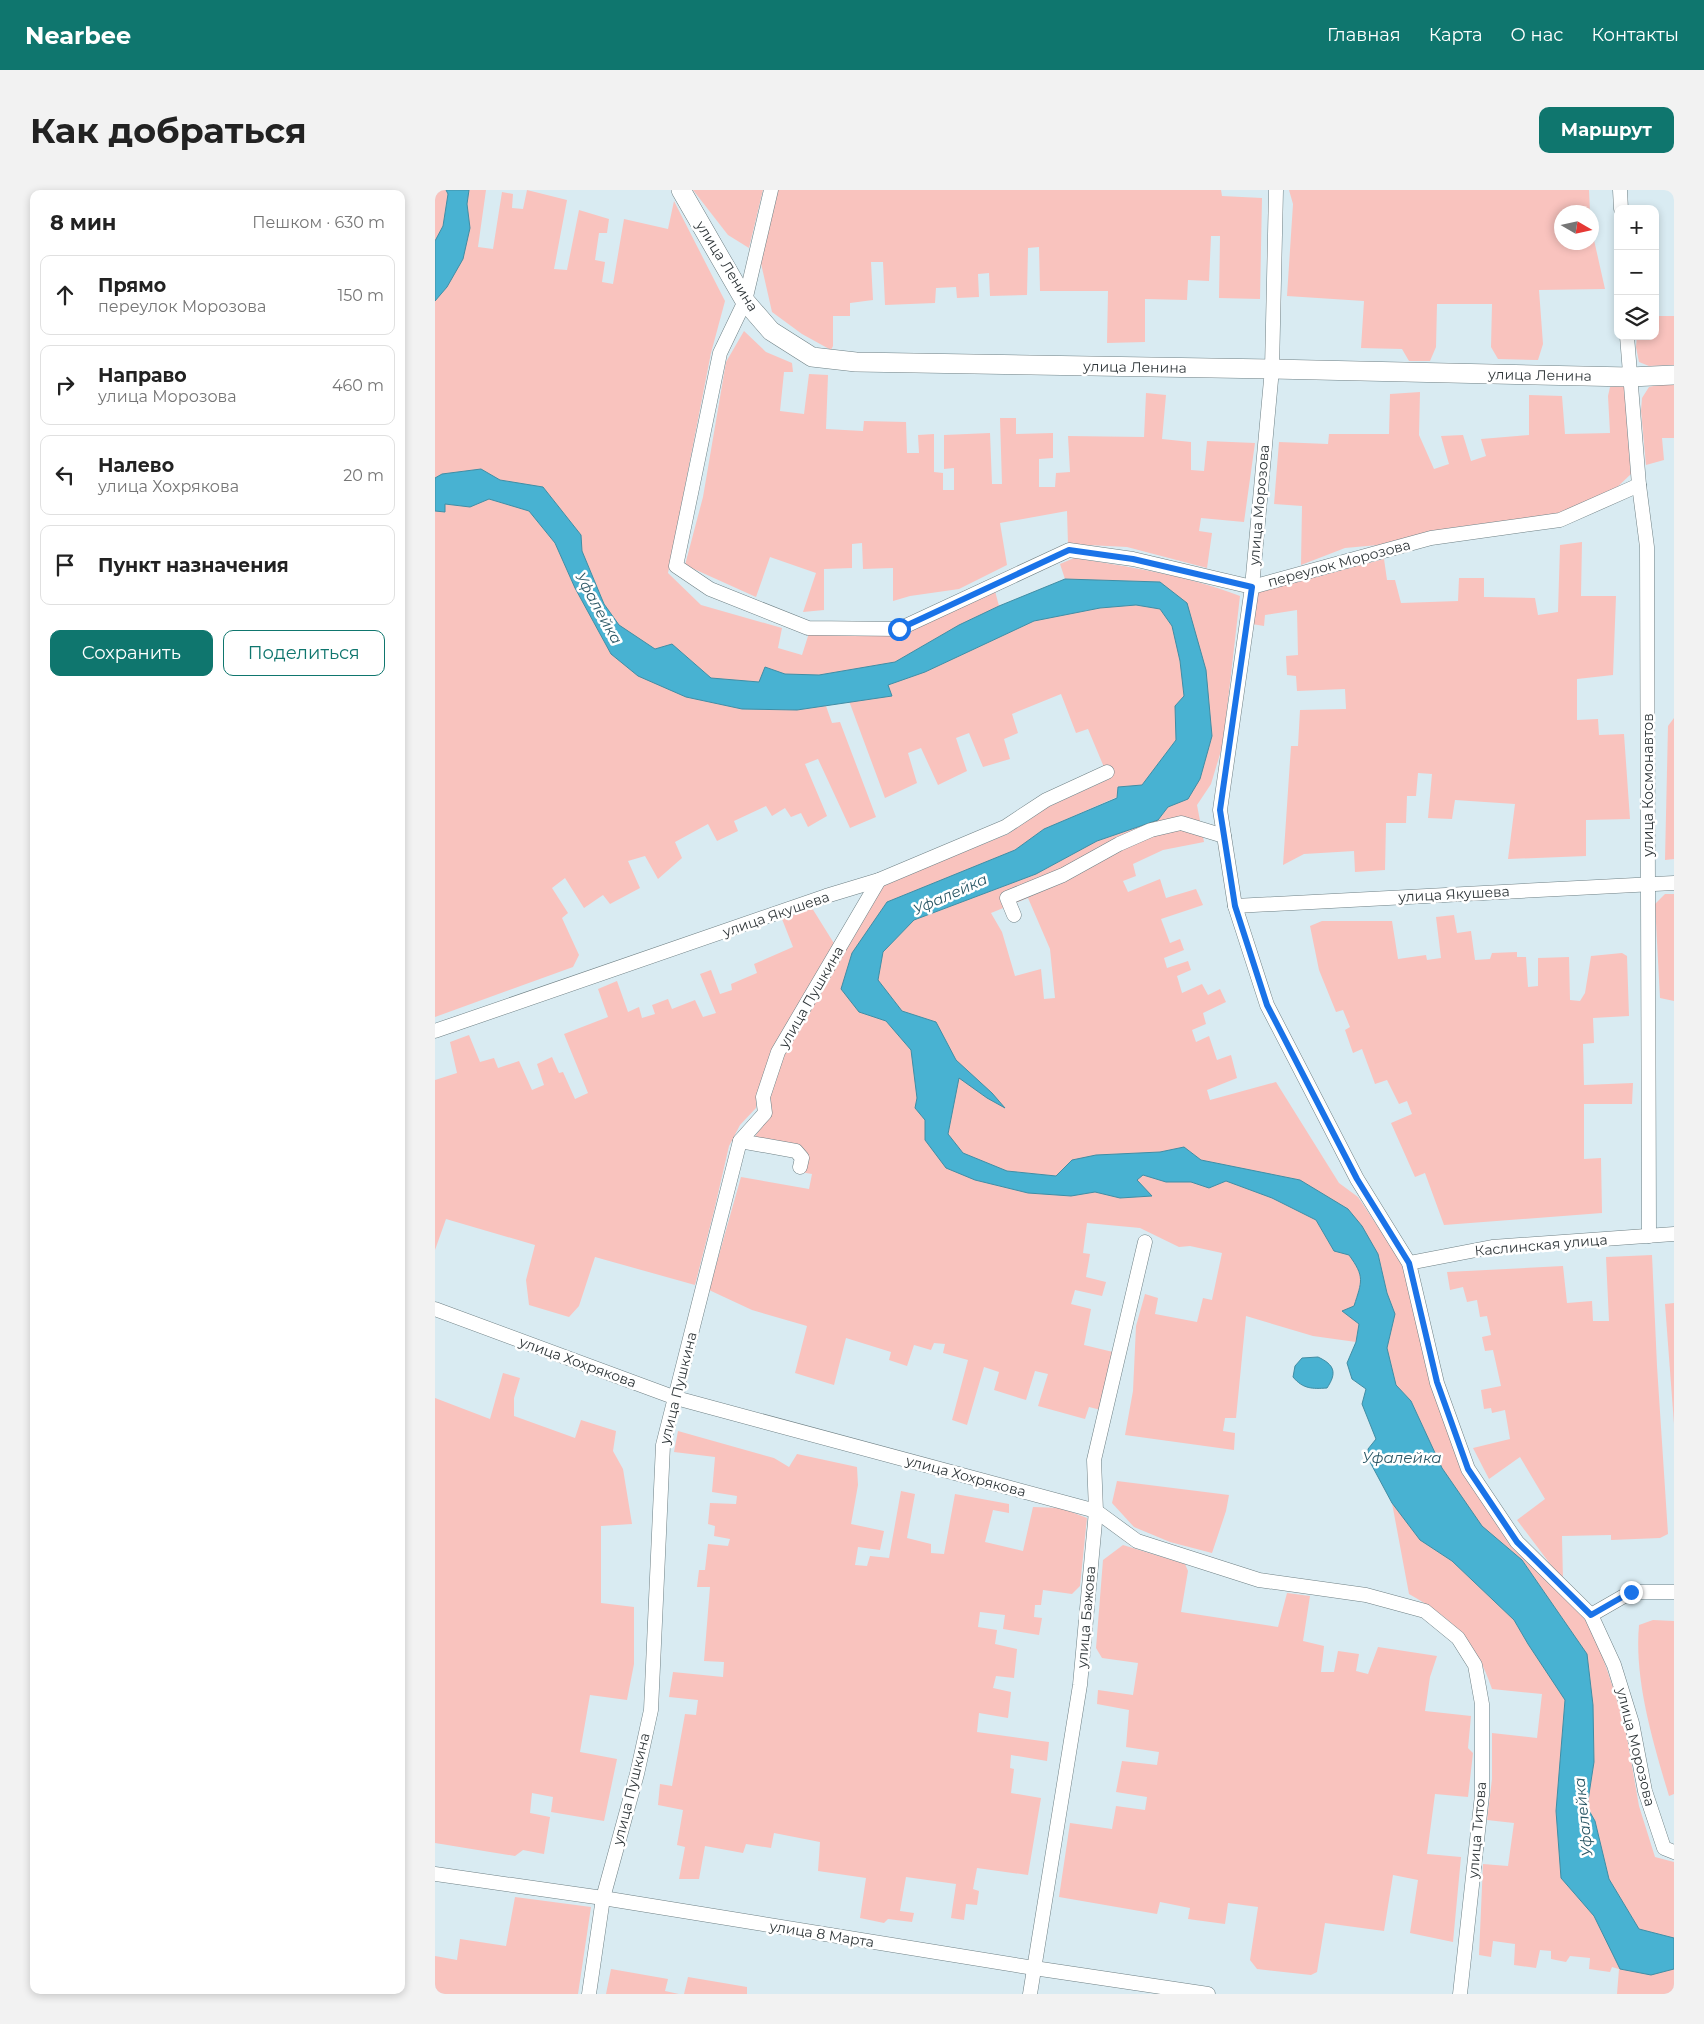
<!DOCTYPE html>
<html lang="ru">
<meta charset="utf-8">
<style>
body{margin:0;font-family:Montserrat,sans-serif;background:#f2f2f2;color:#222}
.controls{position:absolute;right:15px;top:15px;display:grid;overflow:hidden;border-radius:10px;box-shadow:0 2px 8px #0003}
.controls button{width:45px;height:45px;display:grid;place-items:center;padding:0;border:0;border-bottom:1px solid #e0e0e0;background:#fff;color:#222;font:25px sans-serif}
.compass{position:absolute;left:1119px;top:15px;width:45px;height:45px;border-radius:50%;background:#fff;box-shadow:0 2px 8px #0003;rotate:99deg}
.stop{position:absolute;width:15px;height:15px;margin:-11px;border:4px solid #1a73e8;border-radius:50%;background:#fff}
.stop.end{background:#1a73e8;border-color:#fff;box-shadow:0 1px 5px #0008}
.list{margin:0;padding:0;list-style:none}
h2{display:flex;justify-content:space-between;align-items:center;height:65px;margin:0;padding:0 20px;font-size:21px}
h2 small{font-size:16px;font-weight:400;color:#767676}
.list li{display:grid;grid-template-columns:32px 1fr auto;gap:15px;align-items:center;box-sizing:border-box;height:80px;margin:0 10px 10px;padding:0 10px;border:1px solid #e0e0e0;border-radius:10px}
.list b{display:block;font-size:19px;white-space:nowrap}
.list p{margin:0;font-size:16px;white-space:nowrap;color:#767676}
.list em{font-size:16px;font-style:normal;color:#767676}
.actions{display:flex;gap:10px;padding:15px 20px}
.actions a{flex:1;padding:11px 0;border:1px solid #0f766e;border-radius:10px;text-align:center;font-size:18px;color:#0f766e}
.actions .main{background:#0f766e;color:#fff}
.icon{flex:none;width:28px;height:28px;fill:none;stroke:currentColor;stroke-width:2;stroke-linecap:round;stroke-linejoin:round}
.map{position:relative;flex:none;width:1239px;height:1804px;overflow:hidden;border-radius:10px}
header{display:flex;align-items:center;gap:30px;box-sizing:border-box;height:70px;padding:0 25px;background:#0f766e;color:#fff}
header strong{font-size:24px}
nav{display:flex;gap:28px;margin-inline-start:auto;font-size:18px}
.intro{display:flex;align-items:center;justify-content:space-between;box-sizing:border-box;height:120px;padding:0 30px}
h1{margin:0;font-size:35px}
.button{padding:12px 22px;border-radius:10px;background:#0f766e;color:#fff;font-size:18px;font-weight:700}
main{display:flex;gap:30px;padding:0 30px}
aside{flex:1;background:#fff;border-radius:10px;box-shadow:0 2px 8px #0003}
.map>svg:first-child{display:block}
</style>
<header>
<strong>Nearbee</strong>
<nav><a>Главная</a><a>Карта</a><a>О нас</a><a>Контакты</a></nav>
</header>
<div class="intro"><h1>Как добраться</h1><a class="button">Маршрут</a></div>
<main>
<aside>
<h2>8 мин<small>Пешком · 630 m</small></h2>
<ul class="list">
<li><svg class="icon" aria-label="ahead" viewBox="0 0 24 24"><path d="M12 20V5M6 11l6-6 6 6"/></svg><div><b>Прямо</b><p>переулок Морозова</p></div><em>150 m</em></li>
<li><svg class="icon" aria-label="right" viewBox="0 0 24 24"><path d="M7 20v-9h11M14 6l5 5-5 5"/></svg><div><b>Направо</b><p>улица Морозова</p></div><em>460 m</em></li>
<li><svg class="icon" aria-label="left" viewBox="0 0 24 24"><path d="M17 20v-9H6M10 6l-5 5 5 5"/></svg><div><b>Налево</b><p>улица Хохрякова</p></div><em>20 m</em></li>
<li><svg class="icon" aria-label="arrive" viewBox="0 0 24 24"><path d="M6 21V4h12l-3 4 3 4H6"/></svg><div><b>Пункт назначения</b></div></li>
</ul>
<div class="actions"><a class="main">Сохранить</a><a>Поделиться</a></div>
</aside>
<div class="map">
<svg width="1239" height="1804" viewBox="0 0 1239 1804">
<rect width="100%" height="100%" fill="#d9ebf2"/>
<!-- green -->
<g fill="#f9c3be" fill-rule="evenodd">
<path d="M0,0h11l2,4 -5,32 -8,15z"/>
<path d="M34,0h17l-8,57 15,2 9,-57 11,2 -1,14 11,1 4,-19 40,10 -13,69 13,1 12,-60 30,9 -2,14h-8l-4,27 10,2 -3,20 11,2 11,-65 44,10 6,-28 51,100 -14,52 -43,220 33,32 81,23 -4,20 24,7 7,-22 91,2 95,-44 4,15 -40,19 -64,37 -76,13 -34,-1 -20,-7 -5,15 -49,-4 -39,-34 -17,5 -36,-23 -15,-22 -22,-53 -1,-16 -38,-48 -43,-7 -19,-11 -39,5 -7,4v-177l12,-14 23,-59 -3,-24z"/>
<path d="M258,0h70l-14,58 -21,-13z"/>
<path d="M342,0h444l1,6 40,2 -2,101 -41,-1 1,-62h-9l-2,45 -21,-1 -1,20 -42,-1v43l-38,1 1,-52h-68l-1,-44 -11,1 -1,47 -37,1 -1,-23 -11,1 1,23 -22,1 -1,-11 -20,1 -1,15 -50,2 -2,-43h-12l2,38 -23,3v13h-17v30l-2,4 -29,-16 -30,-22 -12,-53z"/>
<path d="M854,0h300l1,22h-29v30h30l1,-11 13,58 -66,1 4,54 -5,16 -40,-1 -7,-12 1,-43h-55l-1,43 -6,14h-21l-7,-12 -41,-1 3,-47 -77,-5 6,-92z"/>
<path d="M1220,126h19v49l-25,1 -10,-4 -3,-15 1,-11h18z"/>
<path d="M309,141l22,21 26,11 1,9h-9l-4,39 24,3 5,-40 19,1 -2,54 37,2 1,-10 42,1 1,31h12l-1,-18 16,-1v38l9,1v17h11v-22l-10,1v-34l46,-2 2,51h10l-2,-66h16v16l37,-1v25l-14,1v28h16l1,-14 14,-1 -2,-36 76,1 2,-44 20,2 -4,44 29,3v28l13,1 3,-30 48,2 -11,79 -43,-4 -2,13 13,2 -5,35 -80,-21 -59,-3 -1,-33 -67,12 7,42 -48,24 -49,7 -17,5v-33l-30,1 -1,-26 -10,1v24l-28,1v41l-21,2 13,-39 -46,-16 -14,40 -71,-32 18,-68 23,-135z"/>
<path d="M1231,193h8v55h-12l2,22 -18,5 -5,-54 1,-13 7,-11z"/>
<path d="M1189,195l7,89 -20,19 -54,21 -107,14 -72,17 -33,3 -44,17 1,-59 -28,-2 5,-62 49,2 1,-10h60l1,-40 30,-2 -1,43 15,34 15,-5 -8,-28 22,-1 8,26 15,-5 -5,-17 48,-4v-40l33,1 3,38 45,-1 -2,-37 2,-9z"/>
<path d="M54,309l40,12 26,32 20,45 36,66 75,43 56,12 55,1 29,-4 6,17 8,-1 36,95 -26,11 -32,-69 -13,5 22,52 -19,11 -7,-14 -10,4 -6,-9 -13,8 -6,-10 -32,15 4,10 -21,10 -9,-17 -33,18 7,16 -24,21 -13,-23 -17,5 12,27 -30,16 -7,-9 -19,13 -19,-30 -13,10 16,25 -6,5 17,37 -6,12 -138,50v-506l10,1v-8l25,3z"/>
<path d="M1147,352l-1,54h35l-3,79 -36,4v41l21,-1 1,16 25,-1 6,85 -44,1v36l-78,3 7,-55 -60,-4 -3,19 -24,-1 4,-44 -14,-1 -2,23h-9l-1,27h-20l-1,47 -30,2 -1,-21 -50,3 -21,11 8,-119h7l2,-36 46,-1 -1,-20 -48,2 -1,-15 -9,-1 -1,-19 12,-1 -1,-45 -32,5 -1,11 -12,-2 4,-31 128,-34 3,21h8l6,23 57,-2 1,-23h25v19l51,1 3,17 20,-3 2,-67z"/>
<path d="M639,368c56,9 112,17 166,38l-17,148 -12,40 -14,21 7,37 -41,8 -30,14 3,12 -13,5 5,11 32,-13 6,19 30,-9 7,16 -42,14 9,24 10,-4 4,11 -20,8 3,10 21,-7 3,9 -14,6 5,17 20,-9 6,11 12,-6 6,13 -23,11 3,11 -14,6 4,12 13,-6 8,24 14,-5 6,23 -30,12 3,10 66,-18 63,101 19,14 45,67 60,207 124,149 14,32 23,68 15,86 16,51 19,5v76l-35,-9 -30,-50 -14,-58 -8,-14 7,-45 -1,-57 -6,-51 -65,-94 -40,-33 -40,-59 -31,-67 -15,-16 -9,-37 8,-34 -8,-21 -9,-39 -78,-74 -99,-20 -17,-13 -24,5 -64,3 -40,21 -49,-5 -44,-18 -15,-19 11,-57 28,21 5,-5 -36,-33 -20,-38 -34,-11 -24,-31 5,-28 31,-32 122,-46 61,-33 61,-21 10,-13 20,-8 24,-63 -52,-154 -95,-3 -5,-15zM593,708l22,51 5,49 -11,1 -3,-30 -26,7 -13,-44 -11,-19z"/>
<path d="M701,415l24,4 12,17 8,35 4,35 -9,10 1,34 -34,45 -24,2 -1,10 -73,32 -29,21 -128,52 -34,51 6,59 27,9 25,29 6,48 -2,10 10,12v20l50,40 53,13 43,3 24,-4 25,6 31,-2 -14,-16 6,-5 23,7h25l18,6 17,-7 46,17 44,22 18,31 15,4c16,23 13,26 5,51l-11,5 16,13 -3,18 -43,-6 -67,-20 -10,102h-11l-2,13 12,2 -1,17 -109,-15 8,-44 3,-65 9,-32 13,4 -3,16 42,8 6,-24 9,2 10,-47 -32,-7 -11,1 -39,-19 -53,-5 -4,30 7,1 -4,23 20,5 -4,14 -27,-6 -4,14 20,5 -7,36 29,7 -12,58 -12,-3 -4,12 -47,-13 10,-32 -13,-3 -9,29 -32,-10 5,-18 -15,-5 -17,58 -15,-5 16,-60 -25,-7 2,-9 -11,-1 -3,7 -17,-5 -7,21 -18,-6 2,-8 -45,-14 -12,47 -39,-12 12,-47 -55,-16 -43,-20 32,-113 68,12 3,-15 -18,-3 2,-14 -49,-9 23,-33 -1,-18 16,-45 98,-167 125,-51 40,-27 61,-28 -21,-50 -12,4 -15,-39 -49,20 6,19 -14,6 6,20 -27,8 -14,-34 -13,5 11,33 -29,14 -17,-37 -13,5 9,30 -32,15 -36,-97 43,-5 -4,-11 37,-13 109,-51 66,-13z"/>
<path d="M1239,528v141l-9,1 3,-134z"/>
<path d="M1230,704h9v107l-14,-3 -5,-94z"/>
<path d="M377,718l23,37 -77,146 -2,17 -16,17 -11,21 -15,65 -19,74 -100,-28 -16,49 -10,11 -40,-12 -3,-25 9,-35 -89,-26 -11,31v-170l22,-7 -7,-31 19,-7 11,27 14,-4 4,10 21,-7 13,29 12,-5 -7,-21 15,-7 7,16 4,-1 12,27 13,-6 -24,-59 44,-17 -10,-28 19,-8 11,31 11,-5 3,11 13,-4 -3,-9 16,-6 4,10 23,-9 8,17 13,-4 -16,-39 11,-4 9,24 12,-4 -1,-6 26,-11 -3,-9 39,-17 -11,-28z"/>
<path d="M1019,725l3,18 14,-2 4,29 15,-1 2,-6 25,-1v5h9l2,30 10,-1v-28l31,-1 1,43 10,1 5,-8 6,-37 31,-3 5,3 2,60 -36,2 1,25 -11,1 1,41 49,-2 -1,21h-48v55l17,-1 1,55 -158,12 -19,-52 -10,4 -24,-54 21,-9 -5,-13 -8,3 -12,-24 -12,4 -13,-35 -9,4 -8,-23 5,-3 -7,-17 -7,2 -17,-42 -9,-44 12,-5h70l6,38 28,-4 1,5 14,-2 -5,-41z"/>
<path d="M1217,1065l5,111 11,168 -8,4 -49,2v-5l-49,1 1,45 -46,-61 28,-21 -25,-42 -31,22 -16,-31 37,-9 -5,-29 -13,3 -1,-5 -7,1 -3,-19 20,-4 -8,-36 -8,1 -3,-14 9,-2 -4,-19 -7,1 -3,-17 -10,2 -4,-15 -13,3 -3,-18 116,-6 4,37 25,-2 1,20h16l-3,-64z"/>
<path d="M1239,1113v121l-9,-120z"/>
<path d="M68,1183l17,5 -6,20v18l61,22 6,-18 35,11 -3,20 10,18 9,55 -31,2v77l33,4v57l-7,36 -37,-5 -10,57 37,7 -13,62 -53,-9 2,-15 -21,-4 -2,20 20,4 -6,37 -21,-4 -8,6 -80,-13v-445l55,21z"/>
<path d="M243,1241l96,27 15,9 8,-13 60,13 1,18 -7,39 33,7 -4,19 -22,-3 -3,18 12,1 3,-10 19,2 12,-67 14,3 -8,44 24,6v9l13,1 11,-60 54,10v9l-16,-3 -8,32 38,9 10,-44 28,1 26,10 -7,68 -8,8 -29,-4 -2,15h-6l-1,12 8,1 -3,17 -36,-6 2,-14 -25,-3 -2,15 19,3 -2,14 22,5 -3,29 -18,-2 -3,12 18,4 -3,26 -29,-5 -2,19 72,10 -2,19 -36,-6 -1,13 4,1 -3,24 30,5 -13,77 -51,-7 -4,21 6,2 -2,14 -11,-1 -2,16 -13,-2 5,-34 -50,-7 -6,34 14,2 -2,9 -24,-3 -4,4 -24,-5 6,-40 -48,-7 2,-29 -46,-9 -3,15 -25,-4 -3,9 -38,-7 -6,33h-20l6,-32 -8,-2 6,-35 -25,-5 2,-21 12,2 13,-72 11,1 2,-15 -29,-3 4,-25 50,5 1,-15 -20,-1 6,-74h-13l2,-17h6l3,-26 20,2 2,-7 -16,-3 1,-10 -7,-2 2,-21 26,1 1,-8 -25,-4 3,-35 -41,-5z"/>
<path d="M682,1291l112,14 -3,16 -14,42 -42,-11 -36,-15 -22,-24z"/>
<path d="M957,1313l28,37 32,21 62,59 14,24 37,56 -9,111 5,67 33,38 26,53 54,-1v26h-57l2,-25 -7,-2 -2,5 -21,-3 1,-11 -20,-2 -4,6 -15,-3v-8l-11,-1 -4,18 -22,-3 1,-21 -22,-3 -2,16 -12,-2 4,-91 25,2 6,-43 -27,-3 5,-41v-46l45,5 5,-44 -50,-5c-16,-48 -40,-71 -83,-95z"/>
<path d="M688,1355l62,19 3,7 -7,41 97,15 9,-34 23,3 -7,45 21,5 -3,26h13l4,-21 21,3 -3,17 12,3 10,-27 59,9 -7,21 -5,34 46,5 -3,32 5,5 -5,44 -33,-3 -8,60 34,3 -8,85 -43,-9 8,-53 -25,-5 -9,56 -59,-8 -8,49 -6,3 -54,-6 -7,-9 8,-53 -30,-4 -3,21 -37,-5 2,-11 -30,-6 -3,12 -98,-17 11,-74 42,6 4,-23 29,4 2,-13 -31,-5 6,-31 35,4 2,-13 -33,-5 3,-37 -32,-6 1,-14 35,5 5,-32 -36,-5 -6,-10 7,-88z"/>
<path d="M1218,1430l21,1v173l-5,2c-16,-53 -35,-116 -30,-171z"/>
<path d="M80,1707l76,10 -13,87h-143v-38l22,4 3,-21 46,7z"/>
<path d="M176,1779l57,10 -3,12 14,3h-73z"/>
<path d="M253,1787l59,10v7h-63z"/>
</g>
<!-- water -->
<g fill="#48b2d2" stroke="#418da4">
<path d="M11,0h23l-2,14 3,24 -7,31 -16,28 -12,14v-60l8,-15 5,-32z"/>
<path d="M46,279l19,11 43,7 38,48 1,16 22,53 15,21 36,24 17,-5 39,34 48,4 6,-15 20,7 34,1 76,-13 64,-37 40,-19 66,-27 95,3 27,21 19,67 6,66 -12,43 -12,20 -20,8 -10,13 -61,21 -61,33 -122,46 -31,32 -5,28 24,31 34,11 20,38 36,33 13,15 -18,-10 -28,-20 -11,56 15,19 44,18 49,5 16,-16 24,-5 64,-3 24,-5 17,13 99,20 48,29 14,17 16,28 9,39 8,21 -8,34 9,37 15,16 31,67 40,58 40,34 65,94 6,51 1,57 -7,45 8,14 14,58 30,50 35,9v31l-23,6 -31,-6 -26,-53 -33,-38 -5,-67 9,-111 -37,-56 -14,-24 -62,-59 -32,-21 -28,-37 -22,-41 -2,-13 8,-10 -14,-35 4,-15 -14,-10 -5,-16 9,-21 3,-18 -17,-13 12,-5c8,-25 11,-29 -5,-51l-15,-4 -18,-31 -44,-22 -46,-17 -17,7 -18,-6h-25l-23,-7 -6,5 15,16 -32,2 -25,-6 -24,4 -43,-3 -53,-13 -29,-12 -21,-28v-20l-10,-12 2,-10 -6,-48 -25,-29 -27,-9 -18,-23 11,-36 35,-51 128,-52 29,-21 73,-31 1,-11 24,-2 34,-45 -1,-34 9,-10 -4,-35 -8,-35 -12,-17 -24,-4 -36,3 -66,13 -109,51 -37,13 4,11 -95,14 -55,-1 -56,-12 -48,-21 -27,-22 -36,-66 -20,-45 -26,-32 -40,-12 -19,8 -25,-3v8l-10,-1v-33l7,-4z"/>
<path d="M883,1167c17,8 19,16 9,31 -15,1 -24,1 -34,-11l2,-11 7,-8z"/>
</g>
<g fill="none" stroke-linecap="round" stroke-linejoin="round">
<defs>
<g id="street">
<path d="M336,0l-26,111 -25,52 -44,213 34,23 98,39 91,1 170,-79 64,9 119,28 179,-49 129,-18 79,-35"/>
<path d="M841,0l-4,179 -20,218 -32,223 15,96 32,99 90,174 52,84 28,120 31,86 49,73 74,73 23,50 18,58 13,68 19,57 10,4"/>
<path d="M1185,0l1,19"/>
<path d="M1192,146l12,149 8,62 2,689"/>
<path d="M800,716l439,-23"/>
<path d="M579,725l-7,-17 56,-23 56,-31 32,-14 30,-7 43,13"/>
<path d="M0,841l391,-135 53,-16 126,-53 41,-27 61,-28"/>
<path d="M305,951l56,10 6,7 -2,9"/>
<path d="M974,1073l83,-16 182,-13"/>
<path d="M0,1119l241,89 420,113 41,30 122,39 107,15 59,16 33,27 17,27 7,39v91l-22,199"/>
<path d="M1156,1425l40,-23h43"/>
<path d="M0,1684l168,24 431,70 174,26"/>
<path d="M154,1804l14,-96 34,-124 14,-64 12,-265 77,-304 25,-28 -2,-16 15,-45 101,-172"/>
<path d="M595,1804l50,-309 16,-174 -2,-51 51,-218"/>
</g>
<path id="secondary" d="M246,0l64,111 26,30 41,26 44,5 416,7 358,8 44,-2"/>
</defs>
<!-- street casing -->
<use href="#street" stroke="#6f8085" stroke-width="15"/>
<!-- secondary casing -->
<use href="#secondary" stroke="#6f8085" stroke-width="20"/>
<!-- street -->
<use href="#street" stroke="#fff" stroke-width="14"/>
<!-- secondary -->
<use href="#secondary" stroke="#fff" stroke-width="19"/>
</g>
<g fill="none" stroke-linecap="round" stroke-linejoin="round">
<!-- route -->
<path stroke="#1a73e8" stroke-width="6" d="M464,439l170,-79 64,9 119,28 -32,223 15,96 32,99 90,174 52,84 28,119 31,87 49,73 74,73 40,-23"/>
</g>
<g text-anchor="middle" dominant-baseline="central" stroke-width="5" stroke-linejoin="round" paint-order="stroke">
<!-- street labels -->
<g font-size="14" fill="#30373a" stroke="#fff">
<text transform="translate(292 76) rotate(58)">улица Ленина</text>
<text transform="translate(700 177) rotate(1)">улица Ленина</text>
<text transform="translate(1105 185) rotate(1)">улица Ленина</text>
<text transform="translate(824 315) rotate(-85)">улица Морозова</text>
<text transform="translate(904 373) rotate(-15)">переулок Морозова</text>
<text transform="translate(1213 595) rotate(-90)">улица Космонавтов</text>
<text transform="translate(1019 704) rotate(-3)">улица Якушева</text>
<text transform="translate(341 724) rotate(-19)">улица Якушева</text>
<text transform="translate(376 807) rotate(-60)">улица Пушкина</text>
<text transform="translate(1106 1055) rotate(-5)">Каслинская улица</text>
<text transform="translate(143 1172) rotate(20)">улица Хохрякова</text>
<text transform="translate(243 1198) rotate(-76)">улица Пушкина</text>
<text transform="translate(531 1286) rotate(15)">улица Хохрякова</text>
<text transform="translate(651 1427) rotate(-85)">улица Бажова</text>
<text transform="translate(1201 1557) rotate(76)">улица Морозова</text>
<text transform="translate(196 1599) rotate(-76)">улица Пушкина</text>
<text transform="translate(1042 1640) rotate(-85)">улица Титова</text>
<text transform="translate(387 1744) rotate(9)">улица 8 Марта</text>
</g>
<!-- water labels -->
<g font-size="15" font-style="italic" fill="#2b5866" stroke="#fff">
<text transform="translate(164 418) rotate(61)">Уфалейка</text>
<text transform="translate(515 704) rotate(-24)">Уфалейка</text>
<text x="967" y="1267">Уфалейка</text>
<text transform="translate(1148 1627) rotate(-96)">Уфалейка</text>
</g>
</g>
</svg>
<div class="controls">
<button>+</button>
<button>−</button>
<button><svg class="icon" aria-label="layers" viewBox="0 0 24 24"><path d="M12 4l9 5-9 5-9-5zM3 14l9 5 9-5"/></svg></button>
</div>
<svg class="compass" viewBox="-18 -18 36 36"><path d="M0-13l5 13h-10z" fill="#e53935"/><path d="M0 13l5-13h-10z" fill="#767676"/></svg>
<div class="stop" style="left:464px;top:439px"></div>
<div class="stop end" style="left:1196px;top:1402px"></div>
</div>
</main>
